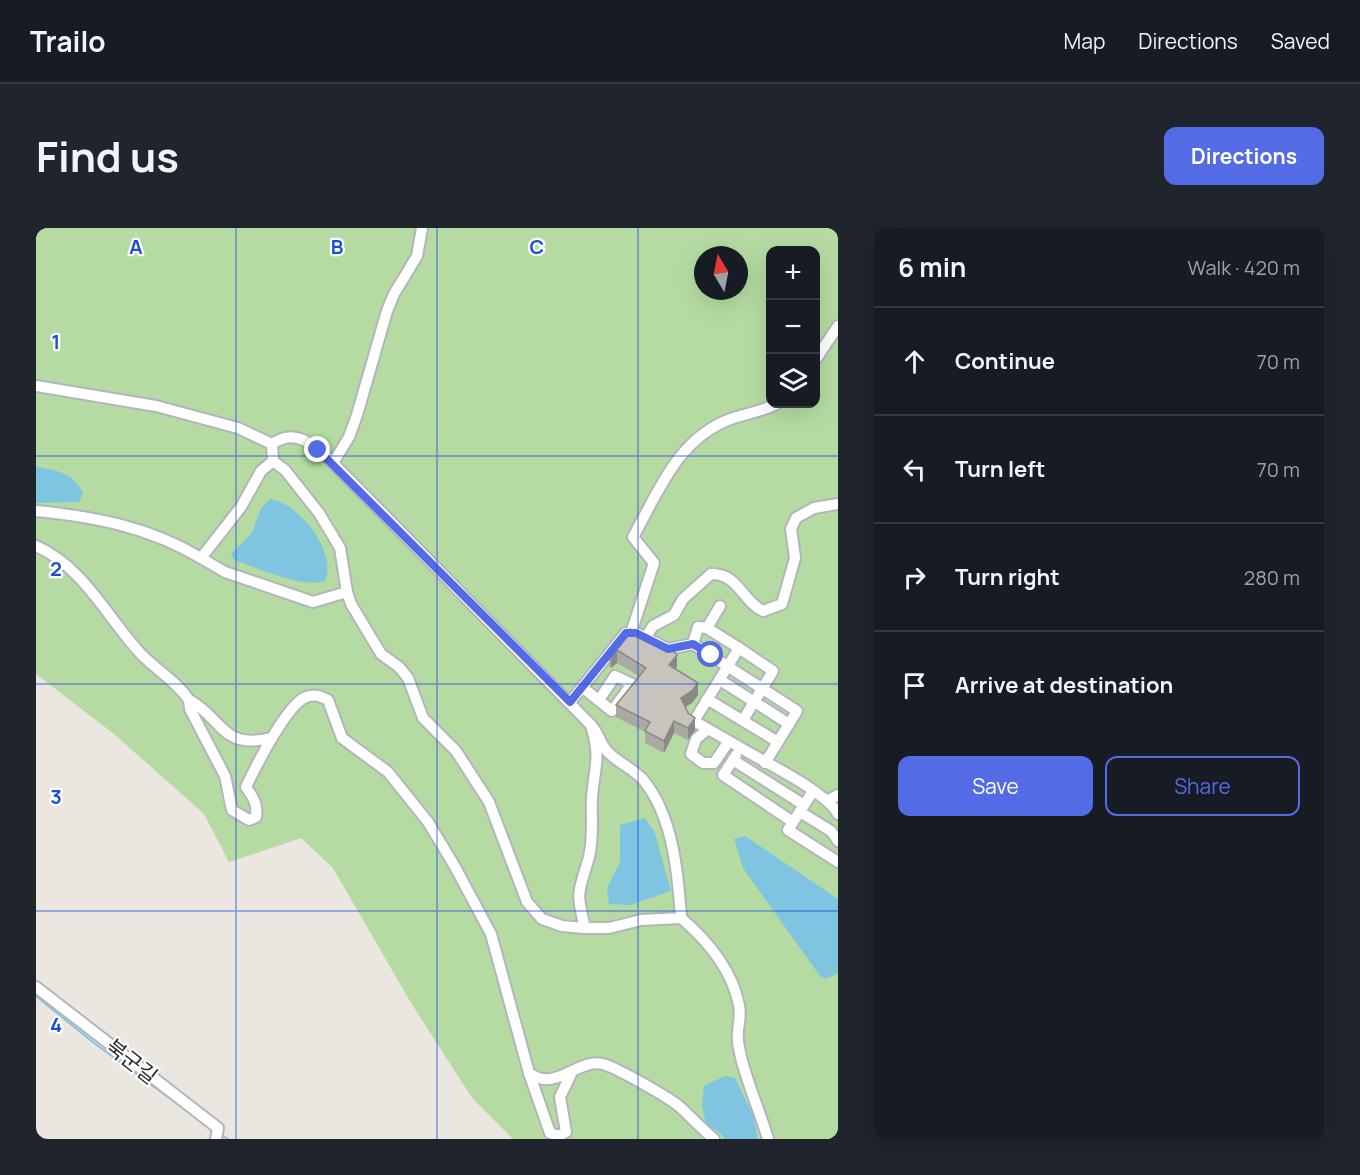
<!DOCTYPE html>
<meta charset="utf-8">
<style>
body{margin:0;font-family:Manrope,"Noto Sans KR",sans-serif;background:#20242c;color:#f1f3f6}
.controls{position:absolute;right:18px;top:18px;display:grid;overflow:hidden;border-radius:12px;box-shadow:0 6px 24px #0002}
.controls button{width:54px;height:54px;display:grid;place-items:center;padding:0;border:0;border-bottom:2px solid #363941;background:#171b24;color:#f1f3f6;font:30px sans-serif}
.compass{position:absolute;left:658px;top:18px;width:54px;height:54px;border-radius:50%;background:#171b24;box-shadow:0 6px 24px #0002;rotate:350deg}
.stop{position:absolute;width:18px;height:18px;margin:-14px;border:4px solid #536be5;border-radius:50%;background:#fff}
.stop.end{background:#536be5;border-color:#fff;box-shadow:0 2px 6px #0008}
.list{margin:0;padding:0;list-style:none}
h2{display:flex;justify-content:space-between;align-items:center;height:78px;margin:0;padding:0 24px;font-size:26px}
h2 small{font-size:20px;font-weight:400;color:#9ea1a6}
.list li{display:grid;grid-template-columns:39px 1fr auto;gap:18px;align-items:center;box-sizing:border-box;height:108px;padding:0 24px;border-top:2px solid #363941}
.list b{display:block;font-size:22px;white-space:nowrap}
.list em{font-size:20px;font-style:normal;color:#9ea1a6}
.actions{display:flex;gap:12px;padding:18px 24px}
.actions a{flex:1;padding:14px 0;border:2px solid #536be5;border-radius:12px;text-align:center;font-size:21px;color:#536be5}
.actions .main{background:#536be5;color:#fff}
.icon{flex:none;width:33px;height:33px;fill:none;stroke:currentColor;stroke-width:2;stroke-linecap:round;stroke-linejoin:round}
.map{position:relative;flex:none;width:802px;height:911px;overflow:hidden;border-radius:12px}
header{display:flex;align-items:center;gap:36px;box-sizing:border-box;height:84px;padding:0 30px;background:#171b24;border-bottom:2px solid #363941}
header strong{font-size:28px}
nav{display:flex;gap:33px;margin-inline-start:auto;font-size:21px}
.intro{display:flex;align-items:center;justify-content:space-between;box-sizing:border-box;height:144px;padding:0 36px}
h1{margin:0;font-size:42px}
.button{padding:15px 27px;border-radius:12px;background:#536be5;color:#fff;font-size:21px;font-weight:700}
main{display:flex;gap:36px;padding:0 36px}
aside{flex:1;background:#171b24;border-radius:12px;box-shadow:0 6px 24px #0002}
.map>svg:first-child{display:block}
</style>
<header>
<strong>Trailo</strong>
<nav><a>Map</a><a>Directions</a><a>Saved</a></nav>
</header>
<div class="intro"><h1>Find us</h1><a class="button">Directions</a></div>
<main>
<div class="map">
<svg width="802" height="911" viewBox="0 0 802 911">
<rect width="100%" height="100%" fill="#ebe6df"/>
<!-- green -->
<path fill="#b5dba2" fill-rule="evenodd" d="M0,0h802v911h-325l-41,-41 -61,-95 -78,-135 -32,-30 -72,24 -25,-48 -90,-80 -78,-60zM734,22h46v154h-46zM667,27h36v36h-36z"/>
<!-- water -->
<g fill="#7fc5e1">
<path d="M0,239c21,3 37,6 47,26l-4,9 -43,1z"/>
<path d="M234,271c28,3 68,53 55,82 -22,8 -69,-14 -91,-21l-3,-6 21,-21 9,-25z"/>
<path d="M609,590l10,15 16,58 -41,14 -21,-1 -2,-16 13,-26v-37z"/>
<path d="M709,608l93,63v74l-12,6 -6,-3 -77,-108 -9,-29z"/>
<path d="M689,848l10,2 18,37 5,24h-33l-7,-8 -12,-6 -4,-20 2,-19z"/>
</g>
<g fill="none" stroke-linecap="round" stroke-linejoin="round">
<!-- stream -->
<g stroke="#7fc5e1" stroke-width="2">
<path d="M0,768l58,47 111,81"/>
<path d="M184,906l8,5"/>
</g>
<defs>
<g id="minor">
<path d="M780,131l22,-33"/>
<path d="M0,158l120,20 82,22 34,16"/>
<path d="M237,233l-12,10 -20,36 -40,51 24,14 88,30 34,-10"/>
<path d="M297,235l16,-26 8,-22 30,-104 7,-17 23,-38 5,-28"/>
<path d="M0,283c60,6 113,16 165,47"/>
<path d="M0,318c49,22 71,72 106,109 16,16 35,27 47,45"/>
<path d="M684,378l-13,22 32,20"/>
<path d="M595,405l23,-70 -21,-26c25,-44 44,-97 95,-117 17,-7 31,-7 48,-16"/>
<path d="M609,410l8,-12 21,-11 9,-16 28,-25c27,-1 31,27 52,37l19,-7 13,-46 -4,-29 5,-11 18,-10 24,-4"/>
<path d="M657,416l5,-17 9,1"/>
<path d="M684,452l69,44"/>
<path d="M546,459l30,24 20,-27 -17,-8 -16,24"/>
<path d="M671,471l71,43"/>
<path d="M534,474l56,-69h10l32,16 25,-5 104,67 -32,52"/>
<path d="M672,501l-14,-8 45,-73 34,23 -30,49"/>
<path d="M235,510c-50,12 -47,-19 -82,-38l1,9 35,67 7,34 17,10 7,-3c2,-13 -3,-20 -10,-30 9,-19 41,-83 60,-90 9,-3 14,-1 22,3l14,38 46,34 40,50 26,43 37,69 38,139"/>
<path d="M693,513l-15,22h-11l-12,-9 5,-15 12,-10 33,19c23,14 86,44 97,66"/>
<path d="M700,527l-3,5 71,45"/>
<path d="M697,532l-10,15 70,47"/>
<path d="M777,563l-25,39 50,32"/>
<path d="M791,573l11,-6"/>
<path d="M764,584l31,19 7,10"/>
<path d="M645,690c27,23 51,52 58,87 3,13 -3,25 -1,37 4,30 21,66 30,97"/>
<path d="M549,700l-23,-2 -20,-7 -15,-17 -38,-100 -33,-51 -33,-33 -15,-40 -9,-11 -18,-13 -30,-50 -4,-12 -7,-44 -21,-35 -34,-43 -12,-9 -1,-17c24,-17 41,1 59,17l260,264c10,35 4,38 1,72 -1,19 2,40 -3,60 -10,36 -14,31 -4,71h24l32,-8 40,-2c-3,-45 -8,-100 -36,-136 -11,-14 -28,-19 -39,-32 -7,-9 -8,-19 -17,-27"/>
<path d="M0,759l182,141 -2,11"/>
<path d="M535,846l-11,23 6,35 -7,4 -9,-3 -21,-60c27,20 48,-15 74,-9 14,4 67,34 77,43 12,11 22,22 34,32"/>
</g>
</defs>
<!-- minor casing -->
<use href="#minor" stroke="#b3b5bd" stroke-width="14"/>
<!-- minor -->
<use href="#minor" stroke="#fff" stroke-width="10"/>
</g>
<!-- wall -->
<path fill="#aba9a3" d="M584,418l57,21 -2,2 23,26 -6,8 -7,4 10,23 -7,10 -14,-7 -10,20 -19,-10v-11l-29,-15v-12l23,-29 -22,-13 -6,5 -2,-2v-12z"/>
<!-- shaded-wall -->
<g fill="#8b8984">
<path d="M581,422v13l-6,5v-12z"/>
<path d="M641,427v12l-8,10v-12z"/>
<path d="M662,455v12l-6,8 -11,7v-12z"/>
<path d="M659,490v12l-7,10v-12z"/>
<path d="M638,493v12l-10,20v-12z"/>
</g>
<!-- building -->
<path fill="#c7c4bd" stroke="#8b8984" stroke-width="1.5" d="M594,401l37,23 3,-4 7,7 -8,10 29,18 -6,8 -11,7 7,15 7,5 -7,10 -14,-7 -10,20 -19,-10 5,-9 -34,-17 30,-37 -29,-18 -6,6 -2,-2 8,-10 3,2z"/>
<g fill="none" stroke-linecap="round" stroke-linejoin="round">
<!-- route -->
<path stroke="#536be5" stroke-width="8" d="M282,222l252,252 56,-69h10l32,16 25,-5 18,11"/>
</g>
<!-- grid -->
<path fill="none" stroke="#1d4ed8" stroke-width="1.5" stroke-opacity="0.55" d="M200,0v911M401,0v911M602,0v911M0,228h802M0,456h802M0,683h802"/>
<g text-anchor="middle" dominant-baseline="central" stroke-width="4.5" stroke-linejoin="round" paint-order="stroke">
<!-- street labels -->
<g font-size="21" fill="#2b2b2b" stroke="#fff">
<text transform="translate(96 833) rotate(38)">북군길</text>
</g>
</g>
<g font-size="20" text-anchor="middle" font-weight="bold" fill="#1d4ed8" stroke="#fff" stroke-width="4.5" stroke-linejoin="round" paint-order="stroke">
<text x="100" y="26">A</text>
<text x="301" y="26">B</text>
<text x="501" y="26">C</text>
<text x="20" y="121">1</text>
<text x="20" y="348">2</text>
<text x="20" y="576">3</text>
<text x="20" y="804">4</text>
</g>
</svg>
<div class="controls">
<button>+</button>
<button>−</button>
<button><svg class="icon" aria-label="layers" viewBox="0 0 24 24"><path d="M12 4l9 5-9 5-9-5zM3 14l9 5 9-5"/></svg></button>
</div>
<svg class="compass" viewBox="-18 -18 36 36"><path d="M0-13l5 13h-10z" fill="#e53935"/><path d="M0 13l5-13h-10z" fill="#9ea1a6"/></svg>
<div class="stop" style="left:675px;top:427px"></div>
<div class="stop end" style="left:282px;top:222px"></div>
</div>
<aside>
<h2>6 min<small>Walk · 420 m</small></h2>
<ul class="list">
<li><svg class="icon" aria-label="ahead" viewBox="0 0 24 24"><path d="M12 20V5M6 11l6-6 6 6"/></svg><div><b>Continue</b></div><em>70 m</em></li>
<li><svg class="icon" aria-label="left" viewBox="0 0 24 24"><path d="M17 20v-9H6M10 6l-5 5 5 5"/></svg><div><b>Turn left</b></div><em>70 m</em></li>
<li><svg class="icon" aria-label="right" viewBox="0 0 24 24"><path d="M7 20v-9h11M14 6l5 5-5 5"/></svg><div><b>Turn right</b></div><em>280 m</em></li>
<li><svg class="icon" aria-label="arrive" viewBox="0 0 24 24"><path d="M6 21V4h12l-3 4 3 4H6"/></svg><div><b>Arrive at destination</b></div></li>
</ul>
<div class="actions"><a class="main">Save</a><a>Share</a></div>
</aside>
</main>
